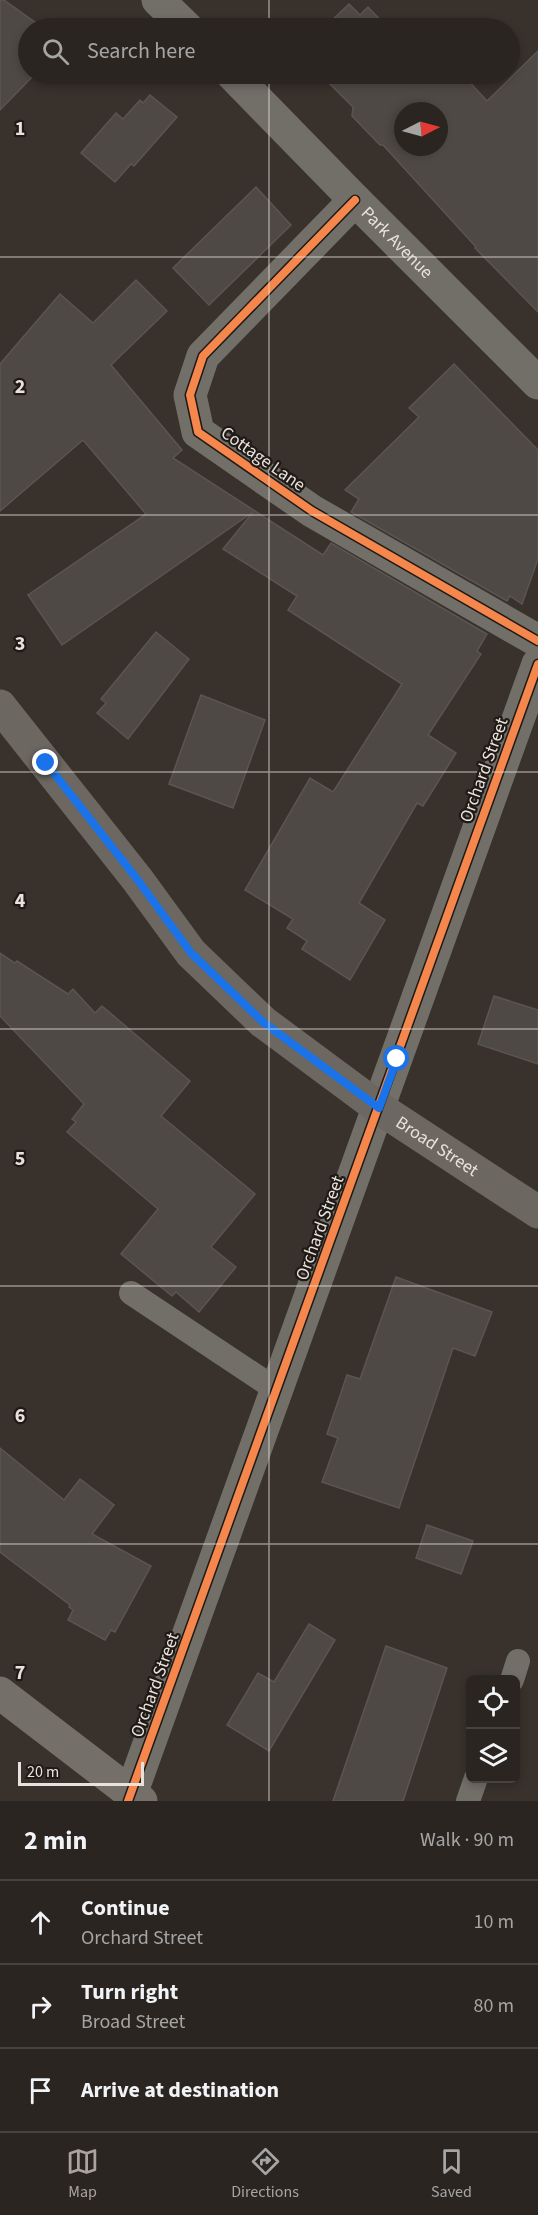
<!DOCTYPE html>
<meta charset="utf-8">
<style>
body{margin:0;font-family:"Source Sans 3",sans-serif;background:#36312e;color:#f1f3f6}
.controls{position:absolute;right:18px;bottom:18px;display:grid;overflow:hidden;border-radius:9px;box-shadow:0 3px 9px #0003}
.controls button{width:54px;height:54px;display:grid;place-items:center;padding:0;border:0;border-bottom:2px solid #46423f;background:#2a2521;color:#f1f3f6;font:30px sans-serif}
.compass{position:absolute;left:394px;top:102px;width:54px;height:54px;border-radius:50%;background:#2a2521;box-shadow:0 3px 9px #0003;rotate:84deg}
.scale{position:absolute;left:18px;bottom:15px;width:126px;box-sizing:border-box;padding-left:6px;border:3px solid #e9e2dc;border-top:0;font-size:16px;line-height:21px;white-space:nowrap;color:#e9e2dc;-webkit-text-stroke:4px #1f1a16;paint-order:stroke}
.stop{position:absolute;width:18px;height:18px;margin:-14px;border:4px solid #1a73e8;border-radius:50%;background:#fff}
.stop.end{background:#1a73e8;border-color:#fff;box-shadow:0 2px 6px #0008}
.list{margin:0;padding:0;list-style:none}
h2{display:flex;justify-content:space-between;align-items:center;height:78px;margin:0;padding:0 24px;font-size:26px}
h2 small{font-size:20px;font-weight:400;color:#a5a5a5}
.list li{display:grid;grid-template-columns:39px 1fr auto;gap:18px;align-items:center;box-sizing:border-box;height:84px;padding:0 24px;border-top:2px solid #46423f}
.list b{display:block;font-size:22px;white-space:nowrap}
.list p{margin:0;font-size:20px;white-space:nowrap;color:#a5a5a5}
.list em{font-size:20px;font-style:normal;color:#a5a5a5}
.icon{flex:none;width:33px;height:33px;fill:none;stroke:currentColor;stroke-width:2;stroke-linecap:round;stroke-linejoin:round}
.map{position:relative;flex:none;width:538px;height:1801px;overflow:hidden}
.search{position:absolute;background:#2a2521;box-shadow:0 3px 9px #0003;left:18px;right:18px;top:18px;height:66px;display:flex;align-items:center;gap:15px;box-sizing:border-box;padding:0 21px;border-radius:33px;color:#a5a5a5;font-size:22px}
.sheet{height:330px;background:#2a2521}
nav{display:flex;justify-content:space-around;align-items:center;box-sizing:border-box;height:84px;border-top:2px solid #46423f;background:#2a2521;font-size:16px;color:#a5a5a5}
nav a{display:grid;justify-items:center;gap:3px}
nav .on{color:#aba49e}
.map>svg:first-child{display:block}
</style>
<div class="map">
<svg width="538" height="1801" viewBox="0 0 538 1801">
<rect width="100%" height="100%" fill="#38312c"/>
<!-- building -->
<g fill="#4f4946" stroke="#5b5552" stroke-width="1.5" fill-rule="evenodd">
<path d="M0,0h4l39,28h-15v46h7l-35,36z"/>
<path d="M349,4l11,11 8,-8 20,21h-64z"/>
<path d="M538,51v261l-63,-64 1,-1 -93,-102h-3l-28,-29 1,-9 -33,-33h142l25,27zM403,111h36v36h-36z"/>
<path d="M150,95l27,22 -43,49 -3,-2 -16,18 -34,-29 35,-40 7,6 17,-19 3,3z"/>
<path d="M256,187l35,38 -82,80 -36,-37z"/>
<path d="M136,280l31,31 -56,54 71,85 -9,8 150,97 8,-12 156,91 -10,17 4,3 -53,81 28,18 -33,53 -6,-3 -58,100 26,17 -35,60 -48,-31 5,-8 -20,-13 6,-9 -48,-29 65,-112 23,14 69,-108 -114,-74 9,-14 -74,-47 30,-37 -191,133 -34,-50 118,-81 -63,-74 -83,71v-147l60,-70 33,29z"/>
<path d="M454,364l84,86v109l-16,45 -12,-8 -3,5 -156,-89 8,-13 -14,-9 74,-73 -10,-9z"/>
<path d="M156,632l33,27 -61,80 -31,-26 9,-10 -5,-4z"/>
<path d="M201,695l64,25 -32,88 -64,-24z"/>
<path d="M0,953l15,10 2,-2 51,33 5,-5 22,24 7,-7 88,75 -29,35 94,78 -44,53 25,20 -37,45 -23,-20 -4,4 -51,-42 37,-45 -91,-77 9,-10 -4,-3 12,-15 -84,-88z"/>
<path d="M494,996l44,14v54l-60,-20z"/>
<path d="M396,1277l96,35 -17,44 -22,-8 -54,160 -77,-26 16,-44 -11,-4 20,-59 13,4z"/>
<path d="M0,1448l64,52 16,-21 34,26 -22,29 59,32 -36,66 -4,-2 -6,10 -37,-20 5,-10 -4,-3 1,-2 -70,-53z"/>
<path d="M427,1525l46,16 -12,33 -45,-16z"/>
<path d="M309,1624l26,16 -66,111 -42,-26 31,-52 16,9z"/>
<path d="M386,1646l61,22 -44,133h-70z"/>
</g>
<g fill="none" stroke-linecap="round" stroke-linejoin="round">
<!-- lane -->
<g stroke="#726e68" stroke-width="24">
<path d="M131,1293l146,97"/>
<path d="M512,1680l6,-19"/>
<path d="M468,1801l8,-23"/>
</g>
<!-- street -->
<g stroke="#726e68" stroke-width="33">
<path d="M158,0l29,28"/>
<path id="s1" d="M232,74l123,126 183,183"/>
<path d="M355,200l-152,156 -13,39 8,37 114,79 226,130"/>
<path d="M131,1794l407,-1130"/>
</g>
<!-- secondary -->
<path stroke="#6c6760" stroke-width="33" id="s2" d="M0,706l137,173 54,74 72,69 116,86 159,104"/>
<!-- primary -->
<path stroke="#746f68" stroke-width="33" d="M0,1693l141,108"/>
<defs>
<g id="cycleway">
<path d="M355,200l-152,156 -13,39 8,37 114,79 226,130"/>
<path d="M128,1801l410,-1137"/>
</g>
</defs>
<!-- cycleway casing -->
<use href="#cycleway" stroke="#1f1a16" stroke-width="11"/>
<!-- cycleway -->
<use href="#cycleway" stroke="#f5874c" stroke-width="8"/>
</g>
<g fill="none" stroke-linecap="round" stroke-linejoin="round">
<!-- route -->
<path stroke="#1a73e8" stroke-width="8" d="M46,763l91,116 54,74 72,69 116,86 18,-49"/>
</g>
<!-- grid -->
<path fill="none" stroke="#e9e2dc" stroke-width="1.5" stroke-opacity="0.55" d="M269,0v28M269,74v1727M0,257h538M0,515h538M0,772h538M0,1029h538M0,1286h538M0,1544h538"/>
<g text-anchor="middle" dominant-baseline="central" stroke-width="4.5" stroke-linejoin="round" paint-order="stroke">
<!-- street labels -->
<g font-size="18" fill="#e9e2dc" stroke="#1f1a16">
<text stroke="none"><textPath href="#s1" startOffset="236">Park Avenue</textPath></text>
<text transform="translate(263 459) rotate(35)">Cottage Lane</text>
<text transform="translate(484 770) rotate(-70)">Orchard Street</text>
<text stroke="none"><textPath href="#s2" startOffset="626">Broad Street</textPath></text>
<text transform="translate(320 1228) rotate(-70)">Orchard Street</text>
<text transform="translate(155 1685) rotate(-70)">Orchard Street</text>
</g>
</g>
<g font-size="20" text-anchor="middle" font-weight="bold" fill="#e9e2dc" stroke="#1f1a16" stroke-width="4.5" stroke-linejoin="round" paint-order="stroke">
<text x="20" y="135">1</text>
<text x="20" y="393">2</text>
<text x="20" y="650">3</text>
<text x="20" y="907">4</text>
<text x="20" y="1165">5</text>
<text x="20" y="1422">6</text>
<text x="20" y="1679">7</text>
</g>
</svg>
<div class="controls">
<button><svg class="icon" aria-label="locate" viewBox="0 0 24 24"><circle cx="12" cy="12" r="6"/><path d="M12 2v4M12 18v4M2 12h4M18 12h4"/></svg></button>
<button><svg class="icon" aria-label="layers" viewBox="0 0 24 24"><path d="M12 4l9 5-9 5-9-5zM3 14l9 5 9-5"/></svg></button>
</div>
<svg class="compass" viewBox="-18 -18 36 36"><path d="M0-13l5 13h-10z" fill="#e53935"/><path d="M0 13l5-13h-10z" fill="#a5a5a5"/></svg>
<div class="scale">20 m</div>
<div class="stop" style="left:397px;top:1059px"></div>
<div class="stop end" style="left:46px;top:763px"></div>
<div class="search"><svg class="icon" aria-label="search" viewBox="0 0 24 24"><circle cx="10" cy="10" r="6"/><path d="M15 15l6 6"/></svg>Search here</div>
</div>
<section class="sheet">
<h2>2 min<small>Walk · 90 m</small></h2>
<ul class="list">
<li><svg class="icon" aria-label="ahead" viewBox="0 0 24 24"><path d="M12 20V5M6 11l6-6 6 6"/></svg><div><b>Continue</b><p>Orchard Street</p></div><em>10 m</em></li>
<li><svg class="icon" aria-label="right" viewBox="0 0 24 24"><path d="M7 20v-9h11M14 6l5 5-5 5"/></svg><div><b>Turn right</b><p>Broad Street</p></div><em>80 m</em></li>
<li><svg class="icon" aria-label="arrive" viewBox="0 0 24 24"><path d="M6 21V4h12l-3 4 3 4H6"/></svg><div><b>Arrive at destination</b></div></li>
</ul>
</section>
<nav>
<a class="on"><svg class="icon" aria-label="map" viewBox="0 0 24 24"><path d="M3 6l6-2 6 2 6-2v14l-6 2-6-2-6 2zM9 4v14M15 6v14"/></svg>Map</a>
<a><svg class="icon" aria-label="directions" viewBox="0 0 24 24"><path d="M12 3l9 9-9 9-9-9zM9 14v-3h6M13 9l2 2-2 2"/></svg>Directions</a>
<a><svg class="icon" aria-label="saved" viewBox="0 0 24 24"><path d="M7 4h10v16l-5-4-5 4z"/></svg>Saved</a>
</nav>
